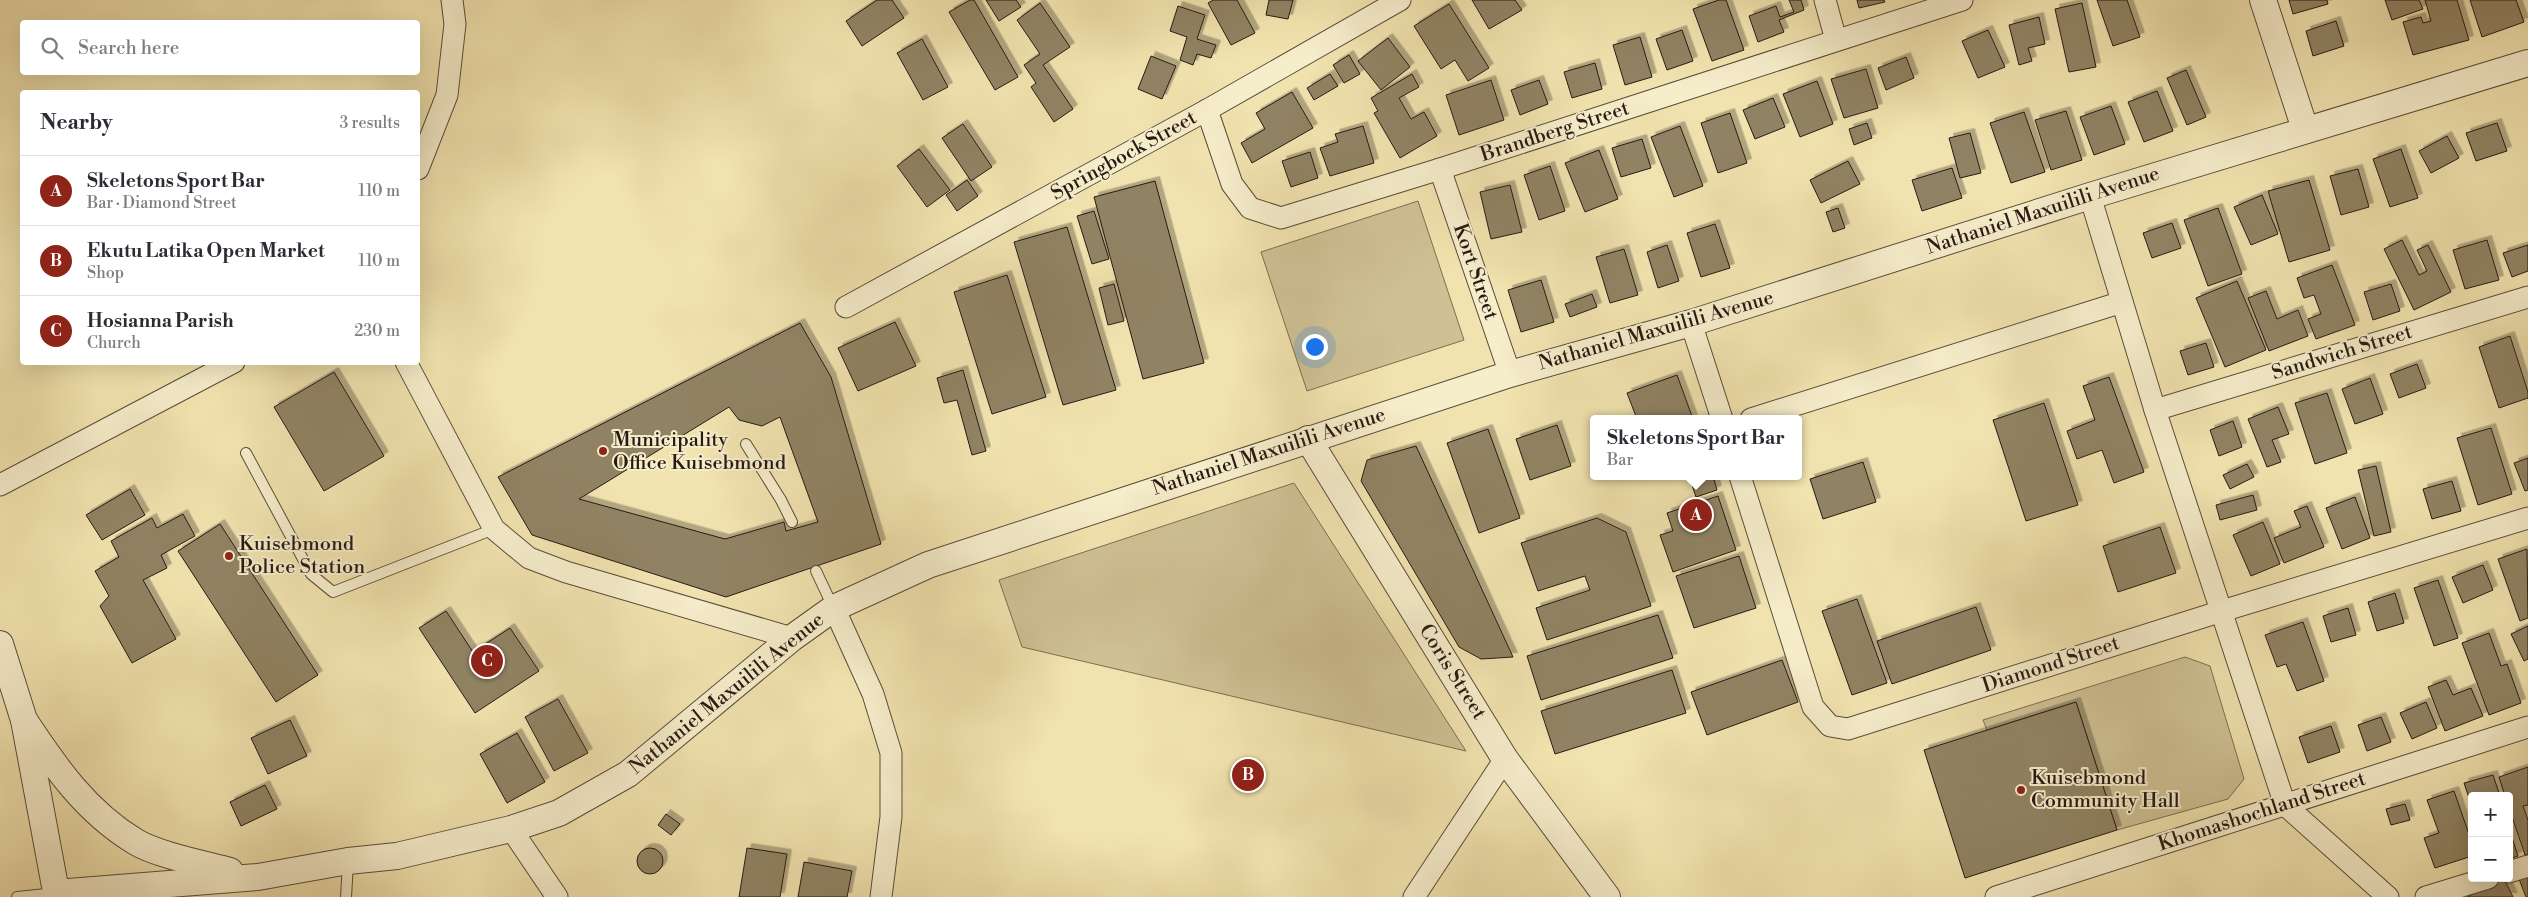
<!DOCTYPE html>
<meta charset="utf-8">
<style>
body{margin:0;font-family:"Libre Bodoni",serif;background:#f2f2f3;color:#2b2b33}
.controls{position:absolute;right:15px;bottom:15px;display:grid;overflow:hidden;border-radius:5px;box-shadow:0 5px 20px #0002}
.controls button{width:45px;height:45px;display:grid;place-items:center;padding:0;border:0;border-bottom:1px solid #e1e1e2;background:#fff;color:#2b2b33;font:25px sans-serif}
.you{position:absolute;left:1314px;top:346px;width:18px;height:18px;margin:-12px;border:4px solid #fff;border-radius:50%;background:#1a73e8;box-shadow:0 0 0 8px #1a73e833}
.badge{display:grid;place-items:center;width:32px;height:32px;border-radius:50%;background:#8f2418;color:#fff;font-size:16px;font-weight:700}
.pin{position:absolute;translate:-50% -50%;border:2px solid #fff;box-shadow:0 1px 5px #0006}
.popup{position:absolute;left:1590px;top:415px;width:212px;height:65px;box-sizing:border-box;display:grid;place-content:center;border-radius:5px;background:#fff;filter:drop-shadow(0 1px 4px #0005);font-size:16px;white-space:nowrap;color:#7c7c81}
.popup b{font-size:19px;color:#2b2b33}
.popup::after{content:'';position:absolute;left:50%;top:100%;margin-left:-10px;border:10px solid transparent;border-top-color:#fff}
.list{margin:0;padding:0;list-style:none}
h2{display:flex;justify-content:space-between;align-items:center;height:65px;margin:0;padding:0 20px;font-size:21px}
h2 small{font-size:16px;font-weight:400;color:#7c7c81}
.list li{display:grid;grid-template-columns:32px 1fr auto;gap:15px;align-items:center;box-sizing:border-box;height:70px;padding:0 20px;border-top:1px solid #e1e1e2}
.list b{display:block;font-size:19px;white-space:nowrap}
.list p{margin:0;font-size:16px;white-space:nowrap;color:#7c7c81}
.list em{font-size:16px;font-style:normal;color:#7c7c81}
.icon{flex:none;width:28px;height:28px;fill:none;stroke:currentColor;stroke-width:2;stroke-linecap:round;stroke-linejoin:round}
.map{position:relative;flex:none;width:2528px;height:897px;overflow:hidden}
.search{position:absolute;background:#fff;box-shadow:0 5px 20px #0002;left:20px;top:20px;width:400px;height:55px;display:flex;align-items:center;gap:12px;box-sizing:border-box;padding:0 18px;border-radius:5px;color:#7c7c81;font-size:19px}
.panel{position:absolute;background:#fff;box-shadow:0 5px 20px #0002;left:20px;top:90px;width:400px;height:275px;border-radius:5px}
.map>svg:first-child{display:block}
</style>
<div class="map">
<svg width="2528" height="897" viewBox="0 0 2528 897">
<defs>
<filter id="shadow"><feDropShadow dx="4.5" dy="-4.5" stdDeviation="0" flood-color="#0004"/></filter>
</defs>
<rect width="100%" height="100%" fill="#f1e3af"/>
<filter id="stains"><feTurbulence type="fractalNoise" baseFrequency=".004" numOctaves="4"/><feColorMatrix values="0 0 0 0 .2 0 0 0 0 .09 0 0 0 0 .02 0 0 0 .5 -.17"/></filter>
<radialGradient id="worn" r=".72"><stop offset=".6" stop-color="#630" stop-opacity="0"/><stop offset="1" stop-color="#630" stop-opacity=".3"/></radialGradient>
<!-- green -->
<g fill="#cfc194" stroke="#7b6e54">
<path d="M1418,201l46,139 -157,51 -46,-139z"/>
<path d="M1294,483l172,268 -444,-104 -23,-67z"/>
<path d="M2185,657l25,9 34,113 -16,20 -111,31 -41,-128 -89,28 -4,-10z"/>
</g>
<!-- building -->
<g fill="#908364" stroke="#271a13" fill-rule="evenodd" filter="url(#shadow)">
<path d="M877,0h15l12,18 -42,28 -16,-25z"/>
<path d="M970,0h4l44,77 -23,13 -46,-78z"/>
<path d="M986,0h30l5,7 -22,14z"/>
<path d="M1213,0h24l18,33 -24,12 -23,-42z"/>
<path d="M1269,0h24l-5,19 -22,-4z"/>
<path d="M1472,0h43l7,10 -33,19z"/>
<path d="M1719,0h7l18,50 -32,11 -19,-52z"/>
<path d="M1789,0h12l3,10 -25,10 5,12 -26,10 -9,-26 27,-10 4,11 14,-5z"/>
<path d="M1857,0h27l1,2 -26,6z"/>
<path d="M2097,0h30l13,37 -27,9z"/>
<path d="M2289,0h38l1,4 -35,10z"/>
<path d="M2385,0h34l4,9 -31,11z"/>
<path d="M2425,0h32l12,40 -56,15 -10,-33 18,-5 2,6 8,-2z"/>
<path d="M2470,0h46l8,22 -42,15z"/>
<path d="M1040,3l30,44 -27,18 30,44 -19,13 -23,-35 5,-4 -12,-18 16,-11 -23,-34z"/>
<path d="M2082,3l14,64 -27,5 -14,-63z"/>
<path d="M1449,4l40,64 -21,13 -13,-21 -14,9 -27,-43z"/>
<path d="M1178,6l27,9 -8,24 19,6 -5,13 -14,-4 -4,11 -13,-5 7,-23 -17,-6z"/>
<path d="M2039,17l6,27 -17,4 4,13 -13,4 -10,-40z"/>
<path d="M2336,21l8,25 -31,10 -7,-25z"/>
<path d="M1682,30l11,31 -26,9 -11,-31z"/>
<path d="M1988,30l17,37 -27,11 -16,-37z"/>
<path d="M1640,37l12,40 -27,8 -12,-40z"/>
<path d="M1388,38l22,29 -29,23 -23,-29z"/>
<path d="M922,39l26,48 -25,13 -26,-47z"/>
<path d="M1349,55l11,19 -16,9 -11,-18z"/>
<path d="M1151,56l25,10 -14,33 -24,-10z"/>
<path d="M1906,57l8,21 -28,12 -8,-22z"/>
<path d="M1595,63l7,26 -30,9 -8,-26z"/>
<path d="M1866,69l12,39 -34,10 -13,-39z"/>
<path d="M2186,70l20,47 -19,8 -20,-47z"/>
<path d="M1330,74l8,12 -24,14 -7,-12z"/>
<path d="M1412,74l7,13 -20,11 12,21 13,-7 13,24 -37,22 -26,-45 4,-2 -7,-13z"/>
<path d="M1491,80l13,40 -45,15 -13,-40z"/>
<path d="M1539,80l9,24 -28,11 -9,-25z"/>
<path d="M1817,81l16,43 -33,13 -17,-43z"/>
<path d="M2157,91l16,40 -29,11 -16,-40z"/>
<path d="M1292,92l21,36 -61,35 -11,-20 24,-14 -9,-16z"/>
<path d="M1773,98l12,29 -30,12 -12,-29z"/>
<path d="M2111,106l14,38 -31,11 -14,-38z"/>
<path d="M2066,111l16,49 -31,10 -16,-50z"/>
<path d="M2024,112l21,60 -34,11 -21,-60z"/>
<path d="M1730,113l17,50 -29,10 -17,-50z"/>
<path d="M1867,123l5,15 -18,7 -5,-16z"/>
<path d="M2497,123l10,28 -31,10 -10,-28z"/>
<path d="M963,124l29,43 -21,14 -29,-43z"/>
<path d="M1363,126l11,37 -44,13 -10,-28 18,-6 -3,-8z"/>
<path d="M1680,126l23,60 -29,11 -23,-60z"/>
<path d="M1970,133l11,40 -21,5 -11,-40z"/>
<path d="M2447,136l12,22 -28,15 -12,-22z"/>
<path d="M1642,139l9,29 -30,9 -9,-29z"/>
<path d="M919,149l31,41 -23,17 -30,-41z"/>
<path d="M2401,149l17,49 -28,9 -17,-48z"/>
<path d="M1599,150l19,49 -33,13 -20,-49z"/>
<path d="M1310,152l8,26 -27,9 -9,-26z"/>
<path d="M1848,161l12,23 -39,19 -11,-23z"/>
<path d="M1550,166l15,45 -26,9 -15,-45z"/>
<path d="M1952,168l10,30 -40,13 -10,-31z"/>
<path d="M2358,169l11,38 -28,8 -11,-39z"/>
<path d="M967,180l11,16 -21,15 -11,-16z"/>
<path d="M2309,180l21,70 -41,12 -21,-71z"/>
<path d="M1155,181l49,182 -61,16 -49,-182z"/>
<path d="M1510,185l12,47 -31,7 -11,-47z"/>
<path d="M2262,195l16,39 -27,11 -17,-38z"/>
<path d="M1838,208l7,20 -12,4 -7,-20z"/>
<path d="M2218,208l24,66 -34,12 -24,-66z"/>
<path d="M1094,211l15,48 -17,5 -15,-48z"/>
<path d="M2172,223l9,25 -29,10 -9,-25z"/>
<path d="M1715,224l15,44 -29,9 -14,-44z"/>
<path d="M1067,227l49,163 -53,15 -49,-163z"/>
<path d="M2402,240l17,35 8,-4 -10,-21 11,-5 23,47 -37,18 -30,-61z"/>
<path d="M2487,240l12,40 -34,9 -12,-39z"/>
<path d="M1667,245l12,36 -21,7 -11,-36z"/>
<path d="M2528,245v26l-16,6 -9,-24z"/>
<path d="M1624,249l14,46 -28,8 -14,-46z"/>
<path d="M2332,265l23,60 -39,14 -8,-20 13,-5 -7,-19 -10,3 -7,-20z"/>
<path d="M1007,275l39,122 -54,17 -38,-122z"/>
<path d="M1541,280l13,42 -33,10 -13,-42z"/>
<path d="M2237,281l29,69 -41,17 -29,-69z"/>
<path d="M1114,284l10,37 -16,4 -9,-37z"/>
<path d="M2391,284l9,27 -27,9 -9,-28z"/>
<path d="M2266,291l11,28 21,-9 10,26 -39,15 -21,-53z"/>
<path d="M1592,294l5,13 -27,10 -5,-13z"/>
<path d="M895,322l21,44 -58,25 -20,-43z"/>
<path d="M800,323l31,54 50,167 -155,53 -194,-62 -34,-58zM729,407l10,13 23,6 18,-9 38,105 -32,9 -2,-9 -59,17 -146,-40z"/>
<path d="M2510,336l18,56v6l-29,10 -20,-61z"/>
<path d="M2206,343l8,24 -26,8 -8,-24z"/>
<path d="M2417,364l9,24 -27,10 -9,-24z"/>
<path d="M963,370l23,81 -14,4 -15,-55 -13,3 -7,-25z"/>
<path d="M334,372l50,84 -60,35 -50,-84z"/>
<path d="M1677,375l16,44h-27l-1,-4 -9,4h-19l-10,-26z"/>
<path d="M2109,377l35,95 -30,11 -12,-33 -25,9 -10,-28 28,-11 -12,-34z"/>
<path d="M2370,378l13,36 -28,10 -13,-35z"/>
<path d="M2327,393l20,60 -32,11 -20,-61z"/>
<path d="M2044,403l34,102 -52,16 -33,-101z"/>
<path d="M2278,407l11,27 -17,6 9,22 -14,5 -19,-48z"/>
<path d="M2233,421l9,26 -23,9 -9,-26z"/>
<path d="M1557,425l14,41 -41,14 -14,-41z"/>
<path d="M2491,428l21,66 -34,11 -21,-67z"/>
<path d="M1488,429l32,89 -41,15 -32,-90z"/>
<path d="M1416,446l97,211 -32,2 -22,-12 -98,-166 6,-21z"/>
<path d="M2528,458v32l-3,1 -11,-28z"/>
<path d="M1863,462l13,40 -53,17 -13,-40z"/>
<path d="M2247,464l7,13 -24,12 -7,-14z"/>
<path d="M2376,466l15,66 -17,4 -16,-66z"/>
<path d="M1689,476h24l4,14 -21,7z"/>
<path d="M2452,481l9,30 -29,8 -9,-30z"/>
<path d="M130,489l15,26 -43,25 -16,-25z"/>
<path d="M2253,495l4,15 -37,10 -4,-15z"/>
<path d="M1718,496l18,54 -63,22 -13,-37 13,-4 -6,-18z"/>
<path d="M2355,497l15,41 -28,11 -16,-41z"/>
<path d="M2307,506l17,41 -40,16 -10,-25 27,-11 -7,-16z"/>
<path d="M183,514l12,22 -34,19 6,13 -24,12 33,59 -44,24 -32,-57 9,-10 -14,-25 24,-14 -8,-16 41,-23 5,10z"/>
<path d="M1597,518l29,14 25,74 -104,34 -11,-32 54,-18 -5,-14 -47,15 -17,-48z"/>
<path d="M2263,522l17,42 -29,12 -18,-41z"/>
<path d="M220,524l98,151 -42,27 -98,-151z"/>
<path d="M2160,527l16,46 -58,19 -15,-46z"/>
<path d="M2527,549l1,69 -8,3 -22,-62z"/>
<path d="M1739,556l17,52 -62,20 -18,-52z"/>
<path d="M2483,565l10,25 -30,13 -11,-26z"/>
<path d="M2438,580l20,58 -24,8 -20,-58z"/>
<path d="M2395,593l9,30 -27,8 -9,-29z"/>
<path d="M1857,599l30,84 -35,12 -30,-84z"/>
<path d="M1976,607l15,43 -99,34 -15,-43z"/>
<path d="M2348,608l8,27 -25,7 -8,-26z"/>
<path d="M446,611l27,41 37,-24 29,43 -64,42 -56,-85z"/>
<path d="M1658,615l15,43 -132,42 -14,-44z"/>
<path d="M2303,622l21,59 -27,10 -11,-27 -9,3 -12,-32z"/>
<path d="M2528,626v33l-4,2 -13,-27z"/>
<path d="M2489,633l12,33 6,-2 14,39 -32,12 -27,-72z"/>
<path d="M1782,660l16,42 -91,33 -16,-43z"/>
<path d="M1672,670l14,43 -131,41 -14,-43z"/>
<path d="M2446,680l7,15 18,-7 12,28 -38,15 -17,-44z"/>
<path d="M558,699l30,54 -34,18 -29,-54z"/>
<path d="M2076,702l41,128 -152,48 -41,-128z"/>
<path d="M2426,702l11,26 -25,11 -12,-26z"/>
<path d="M2381,717l10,25 -24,9 -9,-26z"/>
<path d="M290,720l17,36 -39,18 -17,-36z"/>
<path d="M2331,726l9,26 -32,11 -9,-26z"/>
<path d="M517,733l28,49 -38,21 -27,-49z"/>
<path d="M2528,767v38l-5,1 5,14v34l-3,1 -16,-47v-12h-4l-6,-19z"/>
<path d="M2493,775l7,21h-28v11l-8,-24z"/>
<path d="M265,785l12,24 -36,17 -11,-24z"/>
<path d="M2454,791l18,52v13l-37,12 -11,-30 15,-5 -12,-33z"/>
<path d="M2405,804l5,16 -19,5 -5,-16z"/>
<path d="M666,814l14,10 -9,11 -13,-10z"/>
<path d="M2509,828l9,28 -9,3z"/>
<path d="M747,848l40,6 -7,43h-41z"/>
<circle cx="650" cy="861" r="13"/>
<path d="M804,862l48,9 -5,26h-49z"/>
<path d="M2528,876v21h-2l-7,-18z"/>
<path d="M2504,879l9,18h-46z"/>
</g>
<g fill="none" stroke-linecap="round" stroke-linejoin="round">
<defs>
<g id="service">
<path d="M746,444l35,56 11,22"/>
<path d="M246,453l65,121 22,18 161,-63"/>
<path d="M816,571l17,36"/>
<path d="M17,897l39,-4"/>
<path d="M346,897l2,-35"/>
</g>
<g id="minor">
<path d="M1825,0l11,40"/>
<path d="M1207,110l25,74 18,24 31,10 159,-49 522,-169"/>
<path d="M418,169l29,-74 8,-71 -3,-24"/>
<path d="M1440,169l70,205"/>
<path d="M2090,196l65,214 130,395 103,92"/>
<path d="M846,307l361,-197 193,-110"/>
<path d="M1691,323l31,96"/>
<path d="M406,362l88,167 35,29 37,14 226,66"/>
<path d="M2155,410l373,-113"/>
<path d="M1751,419l371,-117"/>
<path d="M1740,476l73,231 17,19 18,3 374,-118 306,-93"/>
<path d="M0,485l234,-123"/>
<path d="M834,608l39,86 18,59v64l-10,80"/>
<path d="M511,829l46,68"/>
<path d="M2509,872l19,-6"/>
<path d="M1414,897l91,-138"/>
<path d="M1996,897l532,-170"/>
<path d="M2426,897l62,-19"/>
</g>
<g id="tertiary">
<path d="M2263,0l42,129"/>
<path d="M1308,439l197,320 102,138"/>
<path d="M0,644l24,76 33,177"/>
<path d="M24,720c31,47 62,92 112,122 22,13 68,22 94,29"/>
<path d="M56,893l202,-16 90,-16 49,-5 114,-27 48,-16 69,-39 164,-136 42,-30 94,-43 582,-191 181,-51 399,-127 438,-133"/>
</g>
</defs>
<!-- service casing -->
<use href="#service" stroke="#5a4c3a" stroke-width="12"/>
<!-- minor casing -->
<use href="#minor" stroke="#5a4c3a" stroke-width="23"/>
<!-- tertiary casing -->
<use href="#tertiary" stroke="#5a4c3a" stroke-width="28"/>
<!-- service -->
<use href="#service" stroke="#f6edcb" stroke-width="10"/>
<!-- minor -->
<use href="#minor" stroke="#f6edcb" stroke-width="21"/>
<!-- tertiary -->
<use href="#tertiary" stroke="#f6edcb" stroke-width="26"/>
</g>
<!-- markers -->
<g fill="#8f2418" stroke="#f6edcb" stroke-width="2">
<circle cx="603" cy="451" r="5"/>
<circle cx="229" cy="556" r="5"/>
<circle cx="2021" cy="790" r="5"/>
</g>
<g text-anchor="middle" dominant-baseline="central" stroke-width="4" stroke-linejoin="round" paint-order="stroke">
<!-- street labels -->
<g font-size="20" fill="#271a13" stroke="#f6edcb">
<text transform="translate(1555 132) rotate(-18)">Brandberg Street</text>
<text transform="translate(1124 156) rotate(-29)">Springbock Street</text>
<text transform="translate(2043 211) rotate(-18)">Nathaniel Maxuilili Avenue</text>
<text transform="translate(1475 272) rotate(71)">Kort Street</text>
<text transform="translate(1656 331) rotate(-16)">Nathaniel Maxuilili Avenue</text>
<text transform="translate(2342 353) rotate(-17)">Sandwich Street</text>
<text transform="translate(1269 452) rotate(-18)">Nathaniel Maxuilili Avenue</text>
<text transform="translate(2051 665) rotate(-18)">Diamond Street</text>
<text transform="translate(1452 672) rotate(58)">Coris Street</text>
<text transform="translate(727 694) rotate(-39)">Nathaniel Maxuilili Avenue</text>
<text transform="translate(2262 812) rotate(-18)">Khomashochland Street</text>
</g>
<!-- poi labels -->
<g font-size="20" fill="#271a13" stroke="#f6edcb" text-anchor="start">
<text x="613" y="440">Municipality<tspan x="613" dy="23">Office Kuisebmond</tspan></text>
<text x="239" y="544">Kuisebmond<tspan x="239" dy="23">Police Station</tspan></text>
<text x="2031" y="778">Kuisebmond<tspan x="2031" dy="23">Community Hall</tspan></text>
</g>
</g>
<rect width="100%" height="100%" filter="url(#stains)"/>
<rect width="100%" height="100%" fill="url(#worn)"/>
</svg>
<div class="controls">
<button>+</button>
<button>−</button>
</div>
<div class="you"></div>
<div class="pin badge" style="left:1696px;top:515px">A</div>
<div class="popup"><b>Skeletons Sport Bar</b>Bar</div>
<div class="pin badge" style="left:1248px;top:775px">B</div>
<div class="pin badge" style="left:487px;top:661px">C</div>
<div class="search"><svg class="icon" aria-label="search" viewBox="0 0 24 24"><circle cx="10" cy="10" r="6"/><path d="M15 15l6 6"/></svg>Search here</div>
<section class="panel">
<h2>Nearby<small>3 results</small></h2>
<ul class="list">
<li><span class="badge">A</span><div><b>Skeletons Sport Bar</b><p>Bar · Diamond Street</p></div><em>110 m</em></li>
<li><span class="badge">B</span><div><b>Ekutu Latika Open Market</b><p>Shop</p></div><em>110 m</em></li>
<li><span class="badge">C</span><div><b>Hosianna Parish</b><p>Church</p></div><em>230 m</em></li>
</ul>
</section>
</div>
